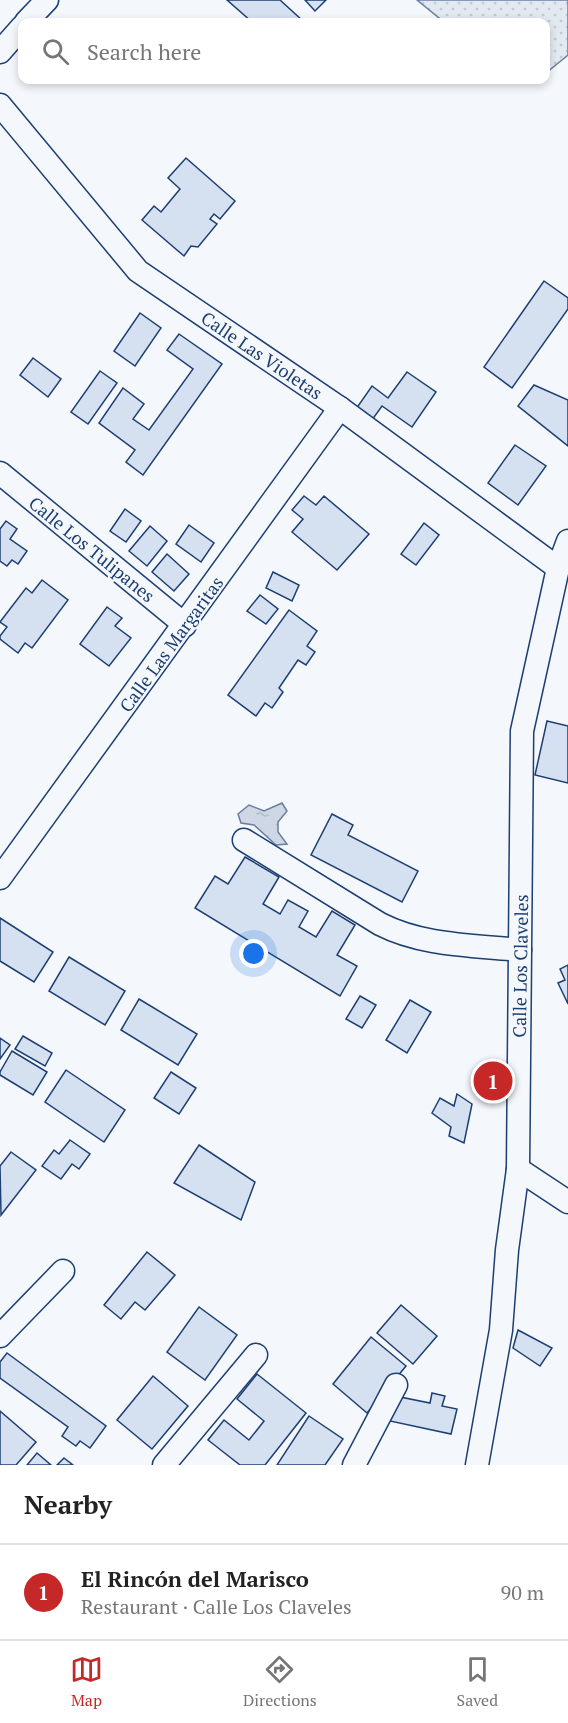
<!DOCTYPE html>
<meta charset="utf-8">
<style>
body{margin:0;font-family:"PT Serif",serif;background:#f2f2f2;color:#222}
.you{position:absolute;left:254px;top:954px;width:21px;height:21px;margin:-15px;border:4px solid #fff;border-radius:50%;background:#1a73e8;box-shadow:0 0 0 9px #1a73e833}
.badge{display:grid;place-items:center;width:39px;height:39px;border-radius:50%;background:#c62828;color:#fff;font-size:20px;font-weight:700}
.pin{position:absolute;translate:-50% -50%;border:3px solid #fff;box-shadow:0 2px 6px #0006}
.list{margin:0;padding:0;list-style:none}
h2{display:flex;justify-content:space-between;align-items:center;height:78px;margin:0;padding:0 24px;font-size:26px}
h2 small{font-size:20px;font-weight:400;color:#767676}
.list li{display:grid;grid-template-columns:39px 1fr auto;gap:18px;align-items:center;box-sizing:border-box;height:96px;padding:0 24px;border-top:2px solid #e0e0e0}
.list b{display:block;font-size:22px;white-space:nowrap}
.list p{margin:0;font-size:20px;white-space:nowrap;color:#767676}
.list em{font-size:20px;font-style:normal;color:#767676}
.icon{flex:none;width:33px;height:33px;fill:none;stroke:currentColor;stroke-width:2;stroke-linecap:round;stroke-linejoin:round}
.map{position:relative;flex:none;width:568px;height:1465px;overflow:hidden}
.search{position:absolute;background:#fff;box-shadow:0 3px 9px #0003;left:18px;right:18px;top:18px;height:66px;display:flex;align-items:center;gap:15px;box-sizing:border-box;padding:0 21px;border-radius:12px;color:#767676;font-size:22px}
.sheet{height:174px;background:#fff}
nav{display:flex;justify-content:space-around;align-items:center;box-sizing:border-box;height:84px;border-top:2px solid #e0e0e0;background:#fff;font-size:16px;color:#767676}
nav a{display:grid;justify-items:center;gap:3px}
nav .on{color:#c62828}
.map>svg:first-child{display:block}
</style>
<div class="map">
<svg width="568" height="1465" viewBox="0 0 568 1465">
<defs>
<pattern id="green-dots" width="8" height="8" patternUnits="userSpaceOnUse" patternTransform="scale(1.5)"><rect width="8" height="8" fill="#e3e9f0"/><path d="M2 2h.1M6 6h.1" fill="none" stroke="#c2c9d1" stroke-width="1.8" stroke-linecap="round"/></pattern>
<pattern id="water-ripples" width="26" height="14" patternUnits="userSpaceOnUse" patternTransform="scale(1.5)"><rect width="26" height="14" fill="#cfd7e4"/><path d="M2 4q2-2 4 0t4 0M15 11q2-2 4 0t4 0" fill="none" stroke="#b1bac7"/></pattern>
</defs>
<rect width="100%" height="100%" fill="#f4f7fb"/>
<!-- green -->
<path fill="url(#green-dots)" stroke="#687fa3" stroke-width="1.5" d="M417,0h151v55l-22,18v-51h-102z"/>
<!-- water -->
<path fill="url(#water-ripples)" stroke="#687fa3" stroke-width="1.5" d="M282,803l5,8 -9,11v10l9,12 -11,1 -22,-20 -13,-2 -3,-9 11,-9 15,6z"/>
<!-- building -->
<g fill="#d5e0f0" stroke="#1d3f73" stroke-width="1.5">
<path d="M227,0h53l23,21 -51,1z"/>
<path d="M305,0h21l-11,11z"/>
<path d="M186,158l49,43 -15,18 -6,-5 -4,5 7,5 -19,23 -7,-1 -7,10 -42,-36 12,-14 7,6 19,-23 -12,-11z"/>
<path d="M544,281l24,17v11l-56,79 -28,-21z"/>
<path d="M140,313l21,15 -26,38 -21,-15z"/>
<path d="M179,334l43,30 -79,111 -17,-13 9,-12 -36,-27 24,-35 21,16 -11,15 16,11 44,-61 -26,-19z"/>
<path d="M33,358l28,21 -13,18 -28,-22z"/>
<path d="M100,371l17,12 -29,41 -17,-12z"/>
<path d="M407,372l29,20 -24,35 -30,-21 -10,14 -16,-11 16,-23 16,12z"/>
<path d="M534,385l34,15v46l-50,-40z"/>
<path d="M515,445l31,21 -28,39 -30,-22z"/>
<path d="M304,496l12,9 8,-9 45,38 -32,36 -45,-38 11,-13 -11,-9z"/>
<path d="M125,509l16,12 -15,21 -16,-11z"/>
<path d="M6,521l11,8 -7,10 17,12 -9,13 -6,-4 -5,6 -7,-5v-32z"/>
<path d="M424,523l15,12 -23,30 -15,-11z"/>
<path d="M189,525l25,18 -13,19 -25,-18z"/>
<path d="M150,526l17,15 -20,25 -18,-15z"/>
<path d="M167,554l22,20 -15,17 -22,-19z"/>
<path d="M273,572l26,13 -7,16 -26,-13z"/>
<path d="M42,580l26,20 -36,48 -7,-5 -7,10 -18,-14v-3l7,-9 -7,-5 26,-34 6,5z"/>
<path d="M260,595l18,14 -12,15 -19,-13z"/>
<path d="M107,607l15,11 -7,8 16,12 -22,28 -29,-22z"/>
<path d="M289,610l28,21 -10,15 8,6 -9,13 -8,-5 -19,28 4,4 -11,16 -7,-5 -9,13 -28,-21z"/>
<path d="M547,721l21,5v57l-33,-8z"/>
<path d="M332,814l21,11 -5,10 70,36 -16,31 -91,-47z"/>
<path d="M245,857l34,20 -16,27 17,10 8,-14 20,11 -9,16 17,10 16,-26 23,14 -18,30 20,11 -17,30 -145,-88 20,-32 13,8z"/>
<path d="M0,918l53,34 -19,30 -34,-21z"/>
<path d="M69,957l56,34 -20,34 -56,-34z"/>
<path d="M568,965v39l-10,-21 7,-3 -5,-11z"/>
<path d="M360,996l16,9 -14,23 -16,-9z"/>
<path d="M139,999l58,35 -19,31 -57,-35z"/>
<path d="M410,1000l21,12 -24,41 -21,-13z"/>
<path d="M23,1036l29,17 -7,13 -30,-17z"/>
<path d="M0,1038l10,7 -10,14z"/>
<path d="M12,1051l35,21 -14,23 -33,-20v-3z"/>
<path d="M66,1070l59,40 -21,32 -59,-40z"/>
<path d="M171,1072l25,16 -17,26 -25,-16z"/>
<path d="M457,1094l15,10 -8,39 -15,-7 2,-9 -19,-14 8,-15 14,8z"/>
<path d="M70,1140l20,14 -11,15 -7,-5 -11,15 -19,-13 12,-16 5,4z"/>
<path d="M199,1145l56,37 -14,38 -67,-37z"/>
<path d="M11,1152l25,18 -35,45 -1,-49z"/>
<path d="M147,1252l28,23 -30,35 -10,-8 -14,17 -17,-14z"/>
<path d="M401,1305l36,31 -24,28 -36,-31z"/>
<path d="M199,1307l38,28 -32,45 -38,-28z"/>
<path d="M518,1330l34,18 -12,18 -27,-18z"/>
<path d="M371,1337l35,29 -39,47 -34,-29z"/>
<path d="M7,1353l99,73 -16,22 -10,-7 -4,5 -14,-10 6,-9 -68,-49v-16z"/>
<path d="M257,1374l49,39 -41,52h-25l-32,-25 16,-20 25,20 15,-19 -27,-22z"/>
<path d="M153,1376l35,30 -36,43 -35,-29z"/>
<path d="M432,1393l13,3 -3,10 15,3 -6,25 -61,-13 5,-25 35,7z"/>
<path d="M0,1411l36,31 -20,23h-16z"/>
<path d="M309,1416l34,23 -18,26h-48z"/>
<path d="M37,1453l14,12h-24z"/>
<path d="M64,1458l9,7h-16z"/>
</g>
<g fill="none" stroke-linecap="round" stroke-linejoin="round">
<defs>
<g id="minor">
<path d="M26,22l21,-22"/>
<path d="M0,52l22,-25"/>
<path d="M0,105l138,166 202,137 218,160"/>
<path d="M0,473l185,152"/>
<path d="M244,840l136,84c43,22 92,21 140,26"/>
<path d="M0,878l340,-470"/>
<path d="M518,1169l50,33"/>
<path d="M0,1336l63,-65"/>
<path d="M164,1465l92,-110"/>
<path d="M354,1465l42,-80"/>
<path d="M477,1465l24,-135 6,-80 11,-81 4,-438 36,-163 10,-27"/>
</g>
</defs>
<!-- minor casing -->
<use href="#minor" stroke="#1d3f73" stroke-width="25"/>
<!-- minor -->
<use href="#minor" stroke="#f4f7fb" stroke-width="22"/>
</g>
<g text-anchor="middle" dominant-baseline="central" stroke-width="4.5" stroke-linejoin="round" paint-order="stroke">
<!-- street labels -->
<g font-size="18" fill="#1d3f73" stroke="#f4f7fb">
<text transform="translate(262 355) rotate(34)">Calle Las Violetas</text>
<text transform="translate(92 549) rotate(39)">Calle Los Tulipanes</text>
<text transform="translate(171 644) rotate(-54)">Calle Las Margaritas</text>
<text transform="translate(520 966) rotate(-89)">Calle Los Claveles</text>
</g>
</g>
</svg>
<div class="you"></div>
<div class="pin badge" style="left:493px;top:1081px">1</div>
<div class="search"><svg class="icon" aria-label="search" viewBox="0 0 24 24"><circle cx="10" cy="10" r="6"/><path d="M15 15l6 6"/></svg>Search here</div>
</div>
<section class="sheet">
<h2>Nearby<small></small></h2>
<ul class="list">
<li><span class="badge">1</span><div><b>El Rincón del Marisco</b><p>Restaurant · Calle Los Claveles</p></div><em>90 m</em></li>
</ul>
</section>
<nav>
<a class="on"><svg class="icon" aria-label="map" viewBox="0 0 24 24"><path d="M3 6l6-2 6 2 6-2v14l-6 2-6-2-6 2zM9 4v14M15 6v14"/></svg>Map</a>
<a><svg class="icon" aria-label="directions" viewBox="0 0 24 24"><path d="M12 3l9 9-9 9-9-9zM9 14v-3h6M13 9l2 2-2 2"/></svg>Directions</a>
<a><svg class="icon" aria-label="saved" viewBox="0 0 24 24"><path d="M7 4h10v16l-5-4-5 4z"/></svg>Saved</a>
</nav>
